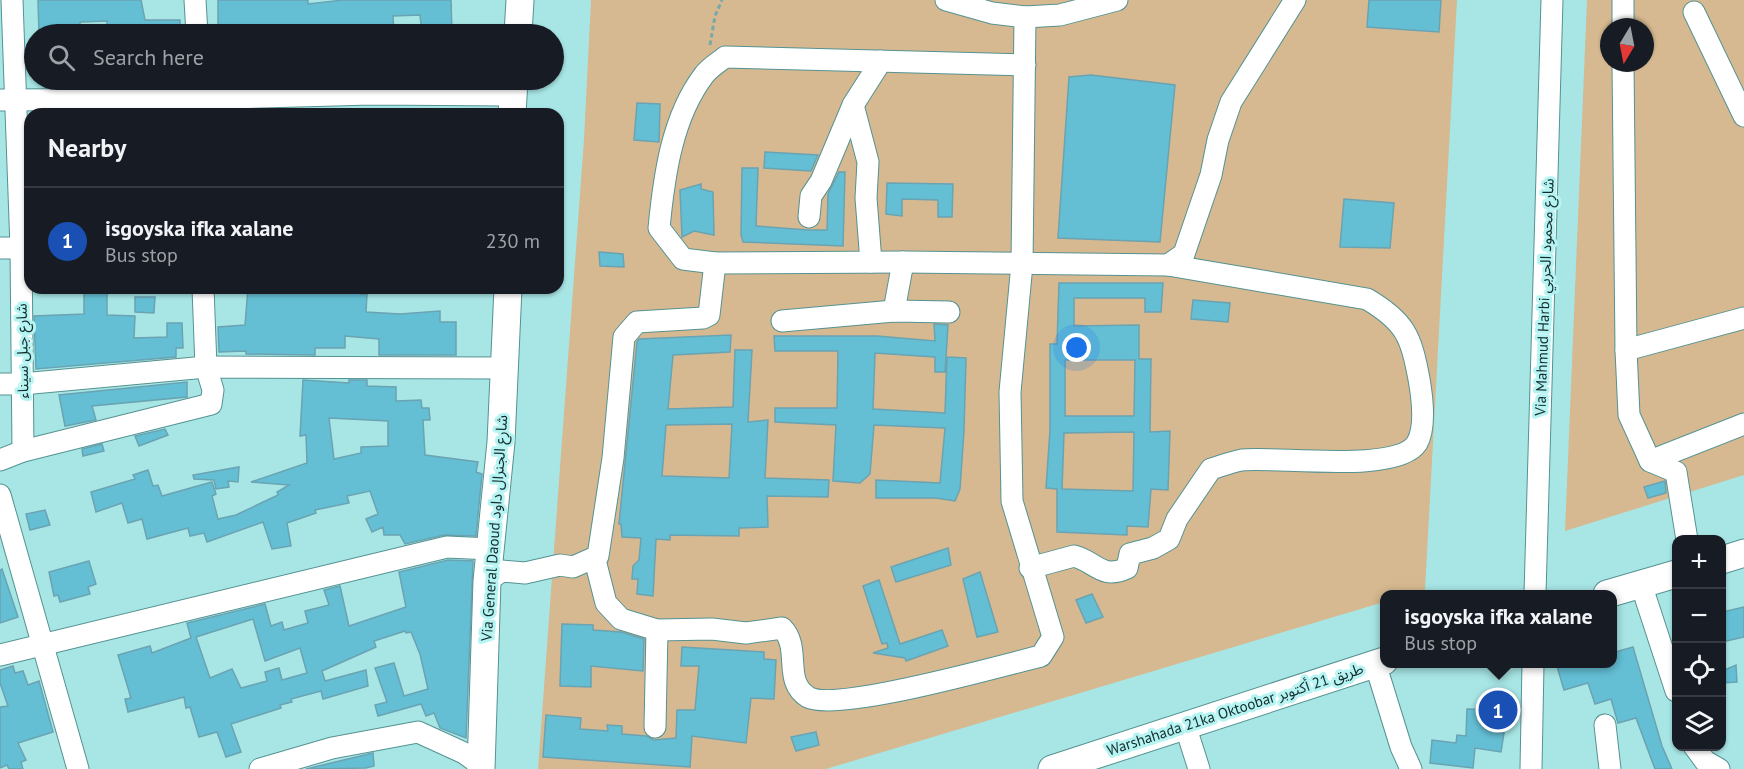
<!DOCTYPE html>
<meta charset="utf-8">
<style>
body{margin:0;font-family:"PT Sans","Noto Sans Arabic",sans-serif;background:#242831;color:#f1f3f6}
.controls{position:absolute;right:18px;bottom:18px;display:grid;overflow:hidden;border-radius:12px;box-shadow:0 2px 4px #0004}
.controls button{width:54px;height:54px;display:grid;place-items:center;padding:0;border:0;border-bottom:2px solid #363941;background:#171b24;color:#f1f3f6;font:30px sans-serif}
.compass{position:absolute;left:1600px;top:18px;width:54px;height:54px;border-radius:50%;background:#171b24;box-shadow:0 2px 4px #0004;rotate:190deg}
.you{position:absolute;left:1077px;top:348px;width:21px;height:21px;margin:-15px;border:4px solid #fff;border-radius:50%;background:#1a73e8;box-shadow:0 0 0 9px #1a73e833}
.badge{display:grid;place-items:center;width:39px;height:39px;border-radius:50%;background:#d796a5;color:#fff;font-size:20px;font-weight:700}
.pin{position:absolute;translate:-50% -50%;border:3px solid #fff;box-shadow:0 2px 6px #0006}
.popup{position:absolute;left:1380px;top:590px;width:237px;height:78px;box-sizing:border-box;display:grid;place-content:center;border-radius:12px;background:#171b24;filter:drop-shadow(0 2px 4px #0005);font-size:20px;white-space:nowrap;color:#9ea1a6}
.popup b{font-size:22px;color:#f1f3f6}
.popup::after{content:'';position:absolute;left:50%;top:100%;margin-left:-12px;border:12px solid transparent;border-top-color:#171b24}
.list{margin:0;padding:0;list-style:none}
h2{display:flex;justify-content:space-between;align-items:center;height:78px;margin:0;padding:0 24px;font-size:26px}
h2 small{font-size:20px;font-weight:400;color:#9ea1a6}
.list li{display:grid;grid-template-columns:39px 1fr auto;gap:18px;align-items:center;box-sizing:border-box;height:108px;padding:0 24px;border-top:2px solid #363941}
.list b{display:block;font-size:22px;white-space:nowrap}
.list p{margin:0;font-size:20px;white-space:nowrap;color:#9ea1a6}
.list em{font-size:20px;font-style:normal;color:#9ea1a6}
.icon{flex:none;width:33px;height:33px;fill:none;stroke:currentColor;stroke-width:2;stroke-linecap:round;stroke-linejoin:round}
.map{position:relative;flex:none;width:1744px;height:769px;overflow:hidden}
.search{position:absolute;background:#171b24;box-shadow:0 2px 4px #0004;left:24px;top:24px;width:540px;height:66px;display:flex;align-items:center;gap:15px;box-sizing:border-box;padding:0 21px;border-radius:33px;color:#9ea1a6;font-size:22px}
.panel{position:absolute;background:#171b24;box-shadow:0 2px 4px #0004;left:24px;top:108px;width:540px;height:186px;border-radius:18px}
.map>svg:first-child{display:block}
</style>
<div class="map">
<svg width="1744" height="769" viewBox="0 0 1744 769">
<rect width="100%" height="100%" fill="#a8e6e6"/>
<!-- green -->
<g fill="#d6b990" fill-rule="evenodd">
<path d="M591,0h866l-32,590 -14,4h-27v8l-558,167h-288l46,-630z"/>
<path d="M1587,0h157v475l-179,56zM1609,27h36v36h-36z"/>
</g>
<!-- building -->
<g fill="#64bfd5" stroke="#6aa3b1" stroke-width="1.5" fill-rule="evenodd">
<path d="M38,0h103l4,20h35v14h-73v-13l-27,1v12h-41z"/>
<path d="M218,0h90v4l35,-4h108l1,33h-30l-2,-18 -27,1 1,18h-176z"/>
<path d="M1369,0h72l-2,32 -72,-5z"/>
<path d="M1091,75l84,10 -15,157 -102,-4 11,-161z"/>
<path d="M637,103l23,1 -1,38 -25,-2z"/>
<path d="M765,152l53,3 -7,16 -47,-3z"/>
<path d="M742,168h16l-2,58 52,4h19l1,-36 11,-22h6l-2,74 -100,-4 -2,-7z"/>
<path d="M887,183l66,1 -1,33h-14v-17l-36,-1v17l-16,-2z"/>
<path d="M701,184v5l12,3 1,43 -20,-4 -12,6 -2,-47z"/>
<path d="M1344,199l50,4 -4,45 -50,-1z"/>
<path d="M599,252l24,2 1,13 -24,-1z"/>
<path d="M1059,283h104l-2,29h-16v-14h-71v28l65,-1v34h12l-1,73 20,-1 -2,59 -17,-1 -3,38 -21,-1v9l-70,-3v-43l-11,-1 4,-58v-86h7zM1065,360h70l-1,56h-69zM1134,432l-1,59 -71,-2 2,-56z"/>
<path d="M84,288h23v27l28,1 -1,22 33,-1v-14h15l1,25h-7v9l-140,12 -2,-53 50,-2z"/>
<path d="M248,288h112v6h7l-1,18 34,2 40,-3v11h16v33h-77v-16l-34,-3v12h-30v7l-69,-1v-3l-27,1 -1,-25 27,-2z"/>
<path d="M135,297h20l-1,16 -19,-1z"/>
<path d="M1193,300l37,3 -2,19 -37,-3z"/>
<path d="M934,324l14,1 -3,47h-10v-15l-60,-4 -2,56 72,4 2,-56 19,1 -2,72 -4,59 -5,12 -19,-3h-60v-18l64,3 5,-55 -71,-3 -4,49 -10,9 -27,-2 3,-56 -61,-3v-14h62l1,-57h-63l-1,-15h103l58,5z"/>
<path d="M731,335l-1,17 -57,3 -5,54 65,-2 2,-57h17l-4,72 20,-2 -3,58 64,2 -1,17 -61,-1 1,31 -29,1v8l-69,-1v5l-14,-1 -3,57 -16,-2 1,-15h-6l1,-13 6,-6 2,-22 -19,-1 -1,-13h-2l18,-182 2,-3zM732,424l-3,54 -67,-2 4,-51z"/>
<path d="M303,380l46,3v-3h18v6l29,1v14l25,-1 1,8h7l1,12h-7l2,35 53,7 -2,10 6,2 -6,62 -32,-1 -39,9 -5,-9h-16l-1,-8 -11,5 -6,-13 12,-5 -8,-23 -23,5 2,7 -34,7 1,3 -29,10 4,23 -19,3 -9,-27 -56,20 -3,-9 -14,3 -2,-8 -41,11 -5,-20 -14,4 -6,-20 -26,9 -5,-20 44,-13 -2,-4 15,-5 5,16 5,-1 4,11 50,-14 4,12 -4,2 6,23 18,-4 42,-20 -1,-3 12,-7 -38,-3 56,-19 -1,-28 -6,1zM329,418l59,3v25l-27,1v6l-27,6z"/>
<path d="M187,382v15l-95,9 4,14 -31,6 -6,-31z"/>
<path d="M165,429l3,6 -29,11 -4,-10z"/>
<path d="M102,444l2,7 -21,5 -1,-7z"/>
<path d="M239,467l-1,15 -10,-1 1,6 -13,2 -2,-9 -20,-1 -1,-4z"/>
<path d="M1665,481l1,12 -18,5 -4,-11z"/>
<path d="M45,510l5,15 -20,5 -4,-16z"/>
<path d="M948,548l3,17 -55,17 -5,-15z"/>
<path d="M448,560l25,1 -7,177 -26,-10 -6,-15 -8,3 -5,-12 -43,12 -3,-11 12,-3 -12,-34 19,-5 10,33 24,-7 -8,-35 -9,-22 -5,1 -1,-2 -31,10 2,6 -54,24 3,10 41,-11 2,16 -45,13 -2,-8 -30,8 1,3 -12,3 1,3 -50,16 10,28 -15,5 -9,-25 -18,5 -9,-30 -4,1 -2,-11 -56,15 -3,-13 6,-1 -13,-43 32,-9 2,7 39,-15 -4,-15 78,-19 6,22 11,-4 2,8 24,-7 -3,-12 24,-6 -5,-15 16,-4 9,40 57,-19 -7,-35zM253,619l12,42 35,-13 7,25 -25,7 -3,-12 -14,4 2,9 -26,7 -9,-19 -22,9 -14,-41z"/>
<path d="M89,561l7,23 -8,3 2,7 -30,8 -2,-7 -4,1 -5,-24z"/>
<path d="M2,569l16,48 -18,6v-53z"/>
<path d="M980,572l18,60 -21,5 -14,-58z"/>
<path d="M879,580l21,64 42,-14 6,16 -42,15 -1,-3 -32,-5 15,-5 -1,-5 -5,1 -19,-58z"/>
<path d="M1092,594l11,23 -17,6 -10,-23z"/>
<path d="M1744,607v30l-22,5v-30z"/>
<path d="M562,624l31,1v5l28,2 23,7 -1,32 -52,-5v21l-31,-1z"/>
<path d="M682,647l82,5v7l12,1 -2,39 -23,-1 -5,45 -54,-7 -2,31 -147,-10 3,-42 35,3 -1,11 28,2 -1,-6 15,1v8l24,2 8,4 22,-2 1,-28h18l4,-44h-18z"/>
<path d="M1633,647l29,99 10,23h-17l-19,-51 -18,5 -7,-24 -16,5 -7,-21 -24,7 -8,-27h56v-10z"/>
<path d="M1736,665l1,17 -15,1v-12z"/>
<path d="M13,666l2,7 8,-2 5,14 11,-4 14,51 -35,11 8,17 -5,2 2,7h-14l-2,-4 -7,3v-61l8,-1 -8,-23v-13z"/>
<path d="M1467,709l31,1 -1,22 7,1 -3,19 -26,-4 -2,20 -43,-5 2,-23 24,3 1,-8 9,1z"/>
<path d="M816,732l3,13 -23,6 -5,-14z"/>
<path d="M373,753l1,13 -8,2 -60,1z"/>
</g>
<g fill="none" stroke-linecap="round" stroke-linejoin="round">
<defs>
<g id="minor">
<path d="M12,0l9,248 2,203"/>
<path d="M195,0l2,34"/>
<path d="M946,0l46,13 33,4"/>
<path d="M1623,0v27"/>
<path d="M1694,12l50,104"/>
<path d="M1623,63l3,287 3,65 21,46 26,11 11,68"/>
<path d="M1025,65l-300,-8c-6,5 -16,11 -21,18 -32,42 -40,101 -45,153l24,31 32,4 188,-1 265,3 199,34c39,23 44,38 52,80 3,17 7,48 -2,64 -19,31 -142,13 -175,17 -11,2 -21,6 -31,9l-34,50 -8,20 -16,9 -23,6 -3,14c-26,12 -32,-7 -53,-12l-44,12"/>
<path d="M195,80l2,34"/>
<path d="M0,100l196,-1 175,-5 142,1"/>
<path d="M853,105l15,57 -2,36 5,64"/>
<path d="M809,217l2,-21 10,-15 32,-76 28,-44"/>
<path d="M0,248h30"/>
<path d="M1168,265l16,-11 27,-79 7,-35 13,-38 64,-102"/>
<path d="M894,311l9,-49"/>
<path d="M782,321l112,-10 55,1"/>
<path d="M1626,350l118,-32"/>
<path d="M0,384h22l184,-17 299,1"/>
<path d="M0,460l23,-9 188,-47 2,-14 -7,-23 -3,-79"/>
<path d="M1650,461l94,-37"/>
<path d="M0,495l78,274"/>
<path d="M595,560l11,43 15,16 36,11 55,-1 34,4 36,-5c20,20 0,53 26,69 28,16 195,-32 233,-41l12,-19 -41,-136 -2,-109 12,-128 3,-247 35,-2 57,-15"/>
<path d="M487,581l15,-10 23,2 35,-8 13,2 25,-11 15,-98 11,-121 13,-15 66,-4 6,-3 6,-52"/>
<path d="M1641,584l35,107"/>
<path d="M1535,594l17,-594"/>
<path d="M0,655l447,-108 44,2"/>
<path d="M1375,663l26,84 10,22"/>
<path d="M1185,725l14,44"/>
<path d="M1605,725l5,44"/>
<path d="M655,727l2,-97"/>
<path d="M1694,746l11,15 14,8"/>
<path d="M260,769l72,-21 86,-16 46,21 17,12"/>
<path d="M1531,769l2,-105"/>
</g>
<g id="major">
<path d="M518,34l2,-34"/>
<path d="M512,114l2,-34"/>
<path d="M1722,560l22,-7"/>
<path d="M1607,594l69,-20"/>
<path d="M481,769l6,-188 14,-139 7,-154"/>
<path d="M1052,769l332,-108"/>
</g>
</defs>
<!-- minor casing -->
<use href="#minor" stroke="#559292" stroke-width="23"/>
<!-- major casing -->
<use href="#major" stroke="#559292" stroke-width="29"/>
<!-- path -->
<path stroke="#77a8a8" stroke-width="3" stroke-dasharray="4.5 3" stroke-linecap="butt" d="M710,45l5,-29 7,-16"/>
<!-- minor -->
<use href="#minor" stroke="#fff" stroke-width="21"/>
<!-- major -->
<use href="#major" stroke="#fff" stroke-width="27"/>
</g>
<g text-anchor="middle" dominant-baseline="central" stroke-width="6" stroke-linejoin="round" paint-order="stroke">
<!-- street labels -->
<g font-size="15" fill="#132c2c" stroke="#b5f4f3">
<text transform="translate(1544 297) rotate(-88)">Via Mahmud Harbi شارع محمود الحربي</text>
<text transform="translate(22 351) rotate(-91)">شارع جبل سيناء</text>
<text transform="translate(494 528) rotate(-86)">Via General Daoud شارع الجنرال داود</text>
<text transform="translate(1235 709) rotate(-18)">Warshahada 21ka Oktoobar طريق 21 أكتوبر</text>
</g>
</g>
</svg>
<div class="controls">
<button>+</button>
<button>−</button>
<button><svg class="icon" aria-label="locate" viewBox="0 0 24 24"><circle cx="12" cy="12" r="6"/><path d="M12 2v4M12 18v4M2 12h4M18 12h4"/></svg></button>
<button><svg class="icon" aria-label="layers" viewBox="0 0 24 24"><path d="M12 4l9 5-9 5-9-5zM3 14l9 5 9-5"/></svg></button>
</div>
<svg class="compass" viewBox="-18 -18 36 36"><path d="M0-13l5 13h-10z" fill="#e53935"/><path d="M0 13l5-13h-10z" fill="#9ea1a6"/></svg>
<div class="you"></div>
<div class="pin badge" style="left:1498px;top:710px;background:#1a4fb4">1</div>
<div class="popup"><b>isgoyska ifka xalane</b>Bus stop</div>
<div class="search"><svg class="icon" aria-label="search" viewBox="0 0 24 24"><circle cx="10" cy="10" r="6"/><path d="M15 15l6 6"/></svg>Search here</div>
<section class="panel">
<h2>Nearby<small></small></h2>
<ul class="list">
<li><span class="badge" style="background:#1a4fb4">1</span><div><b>isgoyska ifka xalane</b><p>Bus stop</p></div><em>230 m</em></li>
</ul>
</section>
</div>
